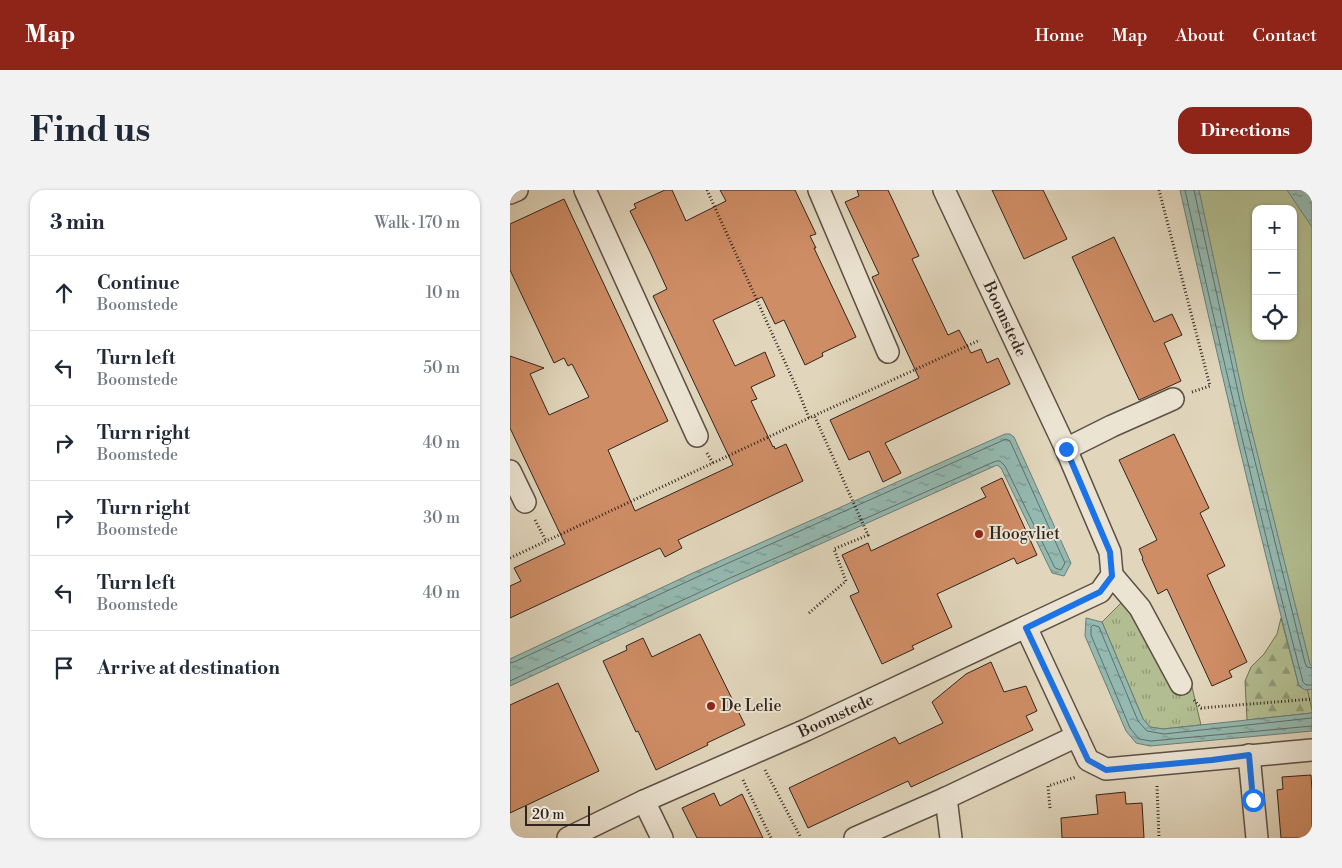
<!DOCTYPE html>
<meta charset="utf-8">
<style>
body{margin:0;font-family:"Libre Bodoni",serif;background:#f2f2f3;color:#1f2937}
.controls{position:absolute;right:15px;top:15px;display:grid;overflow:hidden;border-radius:10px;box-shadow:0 1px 4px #0004}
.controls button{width:45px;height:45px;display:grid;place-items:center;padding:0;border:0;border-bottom:1px solid #e0e1e3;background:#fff;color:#1f2937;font:25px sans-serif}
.scale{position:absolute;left:15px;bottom:12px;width:65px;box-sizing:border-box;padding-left:5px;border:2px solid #31241d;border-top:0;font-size:14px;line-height:18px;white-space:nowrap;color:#31241d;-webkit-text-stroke:4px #ece4d3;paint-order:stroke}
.stop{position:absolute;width:15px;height:15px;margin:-11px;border:4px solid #1a73e8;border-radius:50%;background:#fff}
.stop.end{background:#1a73e8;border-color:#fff;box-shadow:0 1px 5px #0008}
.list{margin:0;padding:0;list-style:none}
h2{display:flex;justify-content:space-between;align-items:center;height:65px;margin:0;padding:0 20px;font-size:21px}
h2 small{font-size:16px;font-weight:400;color:#747a83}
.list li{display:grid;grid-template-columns:32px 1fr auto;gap:15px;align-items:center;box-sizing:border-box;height:75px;padding:0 20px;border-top:1px solid #e0e1e3}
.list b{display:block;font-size:19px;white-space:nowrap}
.list p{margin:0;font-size:16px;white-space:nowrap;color:#747a83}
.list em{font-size:16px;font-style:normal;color:#747a83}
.icon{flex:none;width:28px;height:28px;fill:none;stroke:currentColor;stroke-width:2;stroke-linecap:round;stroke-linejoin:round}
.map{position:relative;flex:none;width:802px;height:648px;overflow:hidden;border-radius:15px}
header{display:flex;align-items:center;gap:30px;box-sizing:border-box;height:70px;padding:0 25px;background:#8f2418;color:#fff}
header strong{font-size:24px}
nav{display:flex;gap:28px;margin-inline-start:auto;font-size:18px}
.intro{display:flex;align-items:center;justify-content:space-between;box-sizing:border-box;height:120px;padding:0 30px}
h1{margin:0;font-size:35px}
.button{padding:12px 22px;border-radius:15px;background:#8f2418;color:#fff;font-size:18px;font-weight:700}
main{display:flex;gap:30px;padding:0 30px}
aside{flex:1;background:#fff;border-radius:15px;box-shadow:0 1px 4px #0004}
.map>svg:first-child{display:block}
</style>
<header>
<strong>Map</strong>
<nav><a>Home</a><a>Map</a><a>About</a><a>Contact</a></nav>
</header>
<div class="intro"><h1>Find us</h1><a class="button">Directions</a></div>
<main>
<aside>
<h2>3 min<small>Walk · 170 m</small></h2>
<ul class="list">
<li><svg class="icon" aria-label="ahead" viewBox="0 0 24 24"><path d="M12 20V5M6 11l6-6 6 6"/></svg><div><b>Continue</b><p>Boomstede</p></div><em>10 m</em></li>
<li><svg class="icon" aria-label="left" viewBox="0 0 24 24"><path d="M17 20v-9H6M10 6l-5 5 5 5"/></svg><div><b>Turn left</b><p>Boomstede</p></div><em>50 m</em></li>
<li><svg class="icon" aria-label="right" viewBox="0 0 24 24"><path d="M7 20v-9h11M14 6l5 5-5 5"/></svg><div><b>Turn right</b><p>Boomstede</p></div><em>40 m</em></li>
<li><svg class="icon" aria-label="right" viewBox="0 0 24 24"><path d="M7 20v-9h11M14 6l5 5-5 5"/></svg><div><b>Turn right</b><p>Boomstede</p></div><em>30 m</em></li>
<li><svg class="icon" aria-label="left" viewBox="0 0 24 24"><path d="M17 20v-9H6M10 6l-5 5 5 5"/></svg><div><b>Turn left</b><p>Boomstede</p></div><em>40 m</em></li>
<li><svg class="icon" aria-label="arrive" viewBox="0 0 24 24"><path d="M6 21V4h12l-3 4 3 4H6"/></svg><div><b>Arrive at destination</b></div></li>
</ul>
</aside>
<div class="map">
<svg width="802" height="648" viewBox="0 0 802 648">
<defs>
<pattern id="grass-tufts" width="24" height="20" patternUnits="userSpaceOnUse" patternTransform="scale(1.25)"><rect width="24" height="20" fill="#b2be91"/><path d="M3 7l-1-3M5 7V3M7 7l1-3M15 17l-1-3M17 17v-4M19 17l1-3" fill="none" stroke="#919a76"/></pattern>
<pattern id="forest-firs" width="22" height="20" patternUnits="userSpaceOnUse" patternTransform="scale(1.25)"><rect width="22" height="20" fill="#b2be91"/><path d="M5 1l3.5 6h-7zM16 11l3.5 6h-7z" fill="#919a76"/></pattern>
<pattern id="water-ripples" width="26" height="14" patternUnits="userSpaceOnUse" patternTransform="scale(1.25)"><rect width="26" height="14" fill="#94b9b1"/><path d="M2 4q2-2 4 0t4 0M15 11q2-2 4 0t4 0" fill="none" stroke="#79968f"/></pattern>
</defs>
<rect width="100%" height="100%" fill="#e1d6bc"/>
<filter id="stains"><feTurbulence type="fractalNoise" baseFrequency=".004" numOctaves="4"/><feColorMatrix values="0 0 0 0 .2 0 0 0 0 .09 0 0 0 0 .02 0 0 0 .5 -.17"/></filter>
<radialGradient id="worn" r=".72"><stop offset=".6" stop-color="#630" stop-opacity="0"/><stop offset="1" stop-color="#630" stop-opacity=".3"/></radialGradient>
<!-- grass -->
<path fill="url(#grass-tufts)" stroke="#727157" d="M611,413l10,2 43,88 18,-6 9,38 -38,4 -13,-2 -7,-8 -41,-97z"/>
<!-- forest -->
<path fill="url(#forest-firs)" stroke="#727157" d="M771,428l18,68 13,3v24l-65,7 -2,-39 6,-14 13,-13 13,-20z"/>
<!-- park -->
<path fill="#b2be91" stroke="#727157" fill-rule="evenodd" d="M684,0h118v520zM746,19h37v127h-37z"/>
<!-- water -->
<g fill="url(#water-ripples)" stroke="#6c7d76">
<path d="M670,0h19l45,210 66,264 2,2v23l-7,1 -6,-4c-43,-165 -82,-330 -119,-496z"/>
<path d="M777,0h25v37l-23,-34z"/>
<path d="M495,244h5l4,3 57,126 -7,13 -12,-3 -51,-105 -4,-3 -264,118 -223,103v-27l185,-87z"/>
<path d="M576,428l16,4 41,97 7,8 13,2 149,-16v18l-162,15 -14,-3 -10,-12 -41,-95z"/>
</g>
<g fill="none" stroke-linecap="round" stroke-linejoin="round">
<!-- shore -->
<g stroke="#626e67" stroke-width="1">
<path d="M675,0c37,165 75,329 118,492l3,3h6"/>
<path d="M684,0l46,211 65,262 2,4 5,1"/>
<path d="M0,473l4,-1 183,-85 309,-138 4,2 55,122 -4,7 -6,-2 -50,-102 -5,-5h-4l-266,117 -220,103"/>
<path d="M802,528l-148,16 -17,-3 -9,-10 -39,-94 -6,-2 -2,2v8l39,93 9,11 12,2 161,-15"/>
</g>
</g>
<!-- building -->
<g fill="#cf8d66" stroke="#31241d">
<path d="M155,0h7l14,31 40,-20 -6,-11h75l21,44 -6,2 6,12h-2l42,89 -34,16 1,3 -18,9 -21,-45 -9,4 -13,-27 -49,23 22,46 30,-14 10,24 -24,11 6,12 -6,2 22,46 1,-1 1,3 11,-5 17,37 -125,59 4,8 -17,9 -5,-9 -150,70v-32l11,-5 -7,-13 51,-24 -55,-116v-72l34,12 -14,6 19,41 40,-18 -17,-33 -4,2 -4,-8 -10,5 -44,-93v-46l54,-25 104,222 -60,29 27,61 98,-46 -80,-169 14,-7 -16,-35 -21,-43 6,-3 -2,-4z"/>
<path d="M347,0h31l31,66 -7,3 36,76 11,-5 12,23 10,-4 6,14 11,-5 12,26 -125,59 16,30 -18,9 -14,-31 -20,9 -19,-40 89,-42 -47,-101 7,-3 -34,-72 14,-6z"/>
<path d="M482,0h51l24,49 -43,20z"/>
<path d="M604,47l40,85 18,-8 10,21 -18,8 17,38 -42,19 -67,-143z"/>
<path d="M664,244l35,74 -9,5 25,53 -18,9 40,87 -18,9 3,6 -20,9 -45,-97 -9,5 -16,-35 1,-1 -4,-9 18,-9 -38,-80z"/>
<path d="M492,288l35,77 -20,9 -3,-6 -77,36 15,33 -40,19 2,3 -32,15 -32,-68 9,-4 -17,-37 26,-12 3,8 115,-54 -5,-9z"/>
<path d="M190,444l45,91 -38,18 1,2 -52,25 -18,-39 -2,1 -33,-71 24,-11 -1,-4 17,-8 9,19z"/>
<path d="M481,472l13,30 22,-6 11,25 -11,5 7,14 -122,57 -3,-6 -100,47 -19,-40 106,-51 4,7 44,-21 -11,-21 34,-28z"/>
<path d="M48,493l41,88 -89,42v-108z"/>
<path d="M801,585l1,16v47h-31l-4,-48 6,-1 -1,-12z"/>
<path d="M615,602l1,12 16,-1 2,35h-82l-1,-20 37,-4 -2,-19z"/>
<path d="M204,603l6,13 22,-12 21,44h-66l-15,-30z"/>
</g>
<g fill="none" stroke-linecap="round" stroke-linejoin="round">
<defs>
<g id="street">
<path d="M75,0l112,246"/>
<path d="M309,0l69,162"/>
<path d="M0,3l7,-3"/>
<path d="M556,259l46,-23 61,-27"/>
<path d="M0,281l15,31"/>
<path d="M602,385l28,33 41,76"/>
<path d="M516,437l62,133 18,9 206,-19"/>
<path d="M739,565l8,83"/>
<path d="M436,608l5,40"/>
<path d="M134,611l18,37"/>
<path d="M58,648l76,-37 162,-71 294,-138 12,-17 -2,-23 -44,-103 -122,-259"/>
<path d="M345,648l91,-40 131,-62"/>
</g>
</defs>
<!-- street casing -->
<use href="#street" stroke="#5d5045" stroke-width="24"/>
<!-- path -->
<g stroke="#31241d" stroke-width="3" stroke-dasharray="1 2.5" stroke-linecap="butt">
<path d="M197,0l92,203 10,25"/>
<path d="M649,0l51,196 -18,6"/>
<path d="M197,263l6,10"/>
<path d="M25,330l11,21"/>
<path d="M0,368l299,-140 171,-78"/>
<path d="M299,423l37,-32 -12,-32 34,-14 -54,-120"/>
<path d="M684,510l7,8 111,-9"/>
<path d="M255,580l36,68"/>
<path d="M233,590l28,58"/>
<path d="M647,596l2,52"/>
<path d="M540,618l-2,-22 28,-9"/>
</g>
<!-- street -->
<use href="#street" stroke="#ece4d3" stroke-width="21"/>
</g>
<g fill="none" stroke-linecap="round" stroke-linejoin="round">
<!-- route -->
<path stroke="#1a73e8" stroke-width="6" d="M556,259l44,103 2,24 -12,16 -74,36 62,132 18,10 106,-10 37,-5 4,45"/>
</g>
<!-- markers -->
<g fill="#8f2418" stroke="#ece4d3" stroke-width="2">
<circle cx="469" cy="344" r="5"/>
<circle cx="201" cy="516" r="5"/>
</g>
<g text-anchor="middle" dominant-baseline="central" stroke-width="4" stroke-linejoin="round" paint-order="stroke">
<!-- street labels -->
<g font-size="16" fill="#31241d" stroke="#ece4d3">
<text transform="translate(495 129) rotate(65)">Boomstede</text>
<text transform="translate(326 526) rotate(-25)">Boomstede</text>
</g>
<!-- poi labels -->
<g font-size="16" fill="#31241d" stroke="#ece4d3" text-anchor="start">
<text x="479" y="344">Hoogvliet</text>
<text x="211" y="516">De Lelie</text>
</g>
</g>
<rect width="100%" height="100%" filter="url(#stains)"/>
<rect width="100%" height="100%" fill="url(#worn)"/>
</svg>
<div class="controls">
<button>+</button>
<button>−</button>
<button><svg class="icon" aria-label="locate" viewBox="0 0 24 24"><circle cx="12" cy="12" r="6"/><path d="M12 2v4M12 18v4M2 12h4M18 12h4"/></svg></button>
</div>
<div class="scale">20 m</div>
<div class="stop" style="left:743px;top:610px"></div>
<div class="stop end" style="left:556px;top:259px"></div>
</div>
</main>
